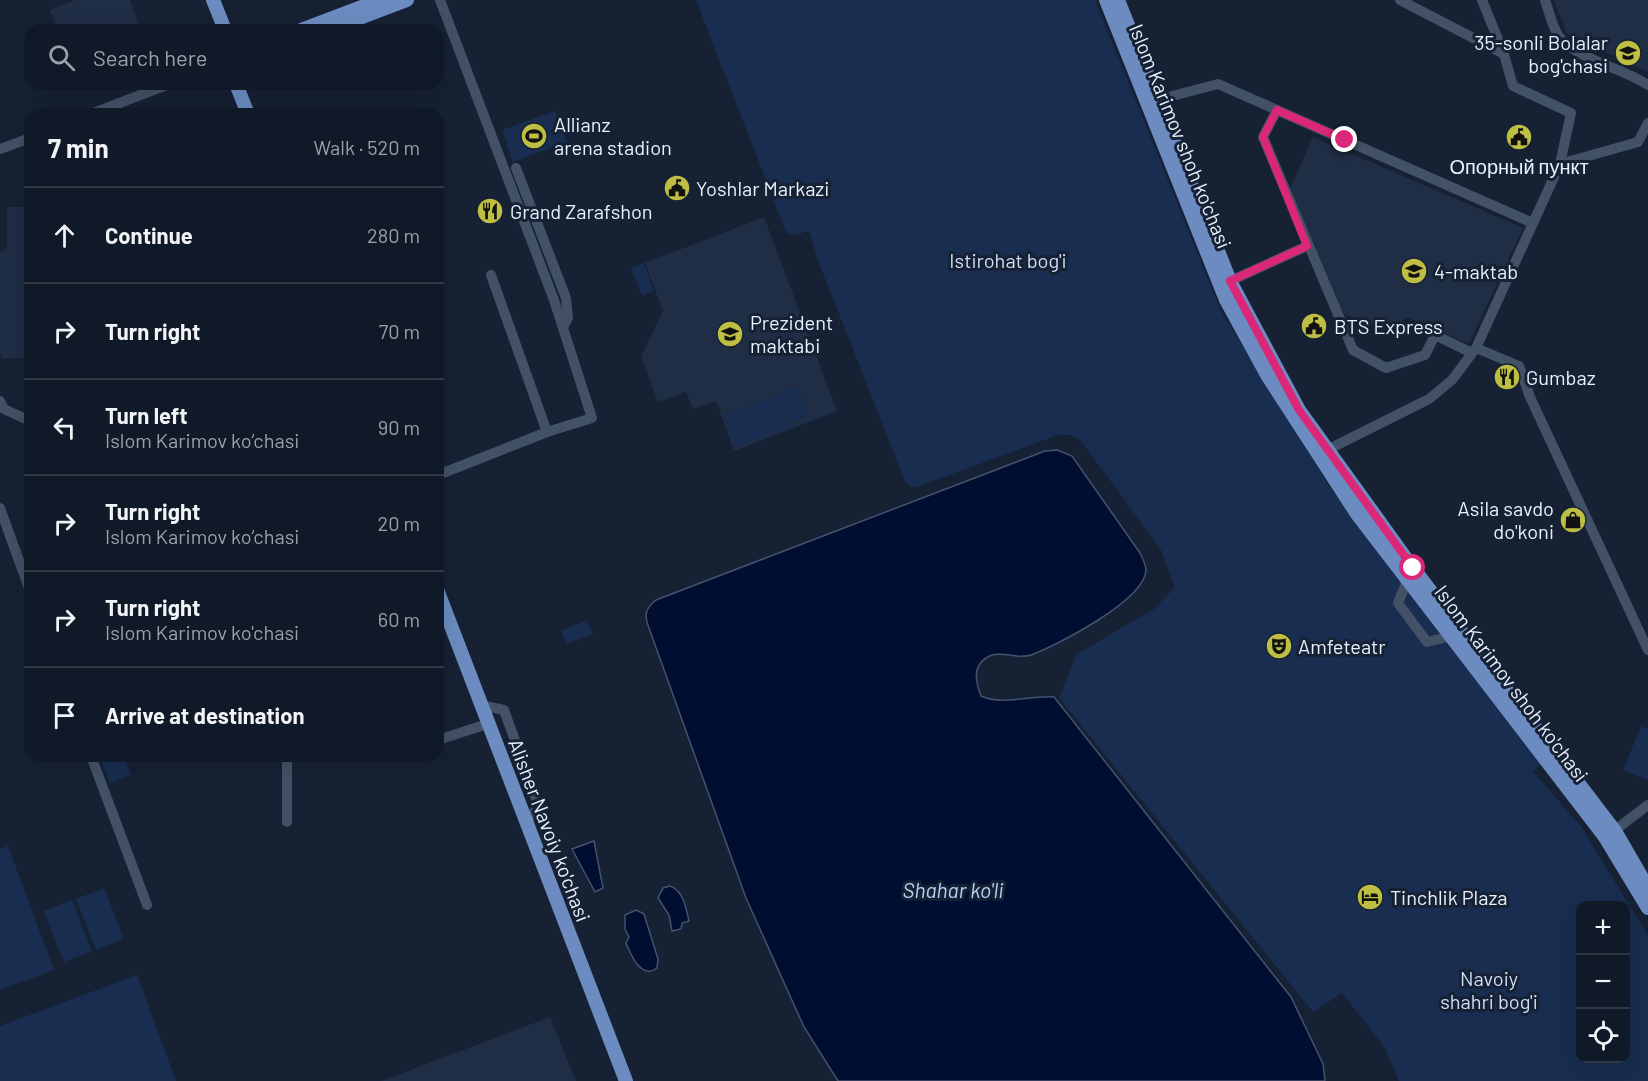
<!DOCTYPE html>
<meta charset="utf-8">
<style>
body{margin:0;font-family:Barlow,sans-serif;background:#19222f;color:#f1f3f6}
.controls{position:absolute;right:18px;bottom:18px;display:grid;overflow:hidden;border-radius:12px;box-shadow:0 6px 24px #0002}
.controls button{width:54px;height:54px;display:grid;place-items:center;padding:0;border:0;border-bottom:2px solid #303844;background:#101927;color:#f1f3f6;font:30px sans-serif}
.stop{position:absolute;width:18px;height:18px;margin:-14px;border:4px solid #db2777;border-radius:50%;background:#fff}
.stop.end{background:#db2777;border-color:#fff;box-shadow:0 2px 6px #0008}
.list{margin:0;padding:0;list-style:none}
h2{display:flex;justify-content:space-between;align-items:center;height:78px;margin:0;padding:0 24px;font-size:26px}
h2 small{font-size:20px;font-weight:400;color:#9ca0a7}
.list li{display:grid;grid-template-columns:39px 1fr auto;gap:18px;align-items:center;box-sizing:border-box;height:96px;padding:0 24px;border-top:2px solid #303844}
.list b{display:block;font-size:22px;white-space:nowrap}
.list p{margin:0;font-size:20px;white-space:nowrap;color:#9ca0a7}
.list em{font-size:20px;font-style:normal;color:#9ca0a7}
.icon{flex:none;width:33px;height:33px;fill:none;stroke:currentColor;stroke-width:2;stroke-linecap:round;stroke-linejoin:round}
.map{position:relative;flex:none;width:1648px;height:1081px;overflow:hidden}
.search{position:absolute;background:#101927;box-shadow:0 6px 24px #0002;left:24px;top:24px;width:420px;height:66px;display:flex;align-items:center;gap:15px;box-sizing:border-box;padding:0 21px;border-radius:18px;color:#9ca0a7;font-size:22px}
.panel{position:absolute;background:#101927;box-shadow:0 6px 24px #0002;left:24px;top:108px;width:420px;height:654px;border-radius:18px}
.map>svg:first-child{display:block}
</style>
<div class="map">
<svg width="1648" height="1081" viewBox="0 0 1648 1081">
<rect width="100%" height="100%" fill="#162134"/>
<!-- built -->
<g fill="#1f2d45">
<path d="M75,0h55l11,30h-84l-7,-20z"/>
<path d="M1554,0h94v72l-81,-38z"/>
<path d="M1313,137l210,91 -54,116 -62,-27 -17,17 -48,-21 -52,-124z"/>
<path d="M7,207h23v151h-28l-2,-5v-100l7,-4z"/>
<path d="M764,217l73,194 -103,40 -18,-50 -23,8 -7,-17 -28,10 -17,-45 22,-46 -18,-48z"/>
<path d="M550,1017l26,64h-195z"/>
</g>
<!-- green -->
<g fill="#182d4f" fill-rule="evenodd">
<path d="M696,0h399l125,309 111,180 214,273 -12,9 49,57 66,108v145h-249l-14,-33 -43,-55 -29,19 -254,-314 18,-44 77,-45 21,-22 -15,-39 -80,-108 -8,-5h-14l-144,53 -8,-5 -86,-217 -11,-35 -14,4 -9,-3zM1580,906h46v152h-46z"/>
<path d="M555,111l12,31 -54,20 -11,-32z"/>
<path d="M644,263l10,28 -12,5 -11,-28z"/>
<path d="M797,386l11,29 -17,7 -12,-29z"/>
<path d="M778,395l12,31 -54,21 -12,-31z"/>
<path d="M587,620l6,14 -27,10 -5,-13z"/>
<path d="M1641,726l7,3v51l-25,-10z"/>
<path d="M99,756h25l7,19 -21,8z"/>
<path d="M8,846l46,124 -54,20v-141z"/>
<path d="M104,888l20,51 -28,11 -20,-51z"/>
<path d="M72,900l20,51 -28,11 -20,-51z"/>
<path d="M137,975l39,106h-176v-55z"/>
</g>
<!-- water -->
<g fill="#000e31" stroke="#45526e" stroke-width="1.5">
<path d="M1057,450l15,6 68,97c2,4 6,12 6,17 -1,30 -88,75 -115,85 -14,5 -31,-6 -45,3 -14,9 -10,25 -5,38 22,10 49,-1 73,1l237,300 32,67 2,17h-487l-34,-54 -58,-129 -97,-270c-5,-13 -4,-19 7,-28l389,-149z"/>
<path d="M594,841l9,47 -8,4 -23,-43z"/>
<path d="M670,886c14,5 16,23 19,35l-7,2 -1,6 -9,2 -3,-16 -11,-17 5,-10z"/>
<path d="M636,910l8,4 14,45 -1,9c-16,12 -26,-13 -31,-25l3,-6 -4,-8v-14z"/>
</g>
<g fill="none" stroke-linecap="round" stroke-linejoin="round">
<!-- minor -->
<g stroke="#435166" stroke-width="10">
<path d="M1400,0l104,54"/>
<path d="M1482,0l22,54 9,32 58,27 -11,51"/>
<path d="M1545,0c4,11 7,26 13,35 16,24 66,33 90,50"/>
<path d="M1157,100l61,-16 315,139"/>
<path d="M1277,110l-14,27 90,213 33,18 39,-13 10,-20 37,18"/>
<path d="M91,114l78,-30"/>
<path d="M0,149l30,-11"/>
<path d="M516,168l50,130 2,20 -5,9"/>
<path d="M491,275l56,157"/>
<path d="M1230,281l77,-35"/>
<path d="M1476,348l84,-184 78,-22 10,-19"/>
<path d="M0,401l4,8 26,12"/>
<path d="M1321,453l108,-54 23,-19 24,-32 43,18 11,31 118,253"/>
<path d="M438,475l109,-43 45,-14 -38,-118 -114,-300"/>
<path d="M0,508l30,83"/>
<path d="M1410,574l-12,29 29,39 29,-7"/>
<path d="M481,705l23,5 34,94 -6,12 -7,3"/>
<path d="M438,740l43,-14"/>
<path d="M91,756l56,149"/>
<path d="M287,756v66"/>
<path d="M1610,834l38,-29"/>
</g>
<!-- major -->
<g stroke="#6c8cc1" stroke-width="14">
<path d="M213,0l12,30"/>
<path d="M1106,0l120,300 41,75 90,139 248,323 43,71"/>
<path d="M1118,0l112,281 69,129 114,158 202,263 33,57"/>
<path d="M301,30l79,-30"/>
<path d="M328,30l79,-30"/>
<path d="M236,84l12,30"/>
<path d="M438,592l188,489"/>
</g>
</g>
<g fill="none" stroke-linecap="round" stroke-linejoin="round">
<!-- route -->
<path stroke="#db2777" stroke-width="8" d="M1345,140l-68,-30 -14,27 44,109 -77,35 69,129 114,158"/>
</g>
<!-- icons -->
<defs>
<symbol id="school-disc" viewBox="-11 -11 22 22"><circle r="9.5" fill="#bebf42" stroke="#162134"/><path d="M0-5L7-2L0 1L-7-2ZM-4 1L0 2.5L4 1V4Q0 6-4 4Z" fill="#111"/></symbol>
<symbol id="stadium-disc" viewBox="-11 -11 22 22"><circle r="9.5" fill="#bebf42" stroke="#162134"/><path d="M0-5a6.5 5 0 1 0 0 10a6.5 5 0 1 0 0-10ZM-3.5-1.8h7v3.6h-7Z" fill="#111"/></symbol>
<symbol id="civic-disc" viewBox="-11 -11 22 22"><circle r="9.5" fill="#bebf42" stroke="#162134"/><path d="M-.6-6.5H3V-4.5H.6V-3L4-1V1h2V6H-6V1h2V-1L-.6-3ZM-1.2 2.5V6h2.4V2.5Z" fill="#111"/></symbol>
<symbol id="restaurant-disc" viewBox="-11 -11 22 22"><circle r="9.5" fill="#bebf42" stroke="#162134"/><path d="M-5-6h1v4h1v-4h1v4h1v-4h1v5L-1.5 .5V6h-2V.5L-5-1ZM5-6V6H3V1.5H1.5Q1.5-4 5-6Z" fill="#111"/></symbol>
<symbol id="shop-disc" viewBox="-11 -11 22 22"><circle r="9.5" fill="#bebf42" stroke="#162134"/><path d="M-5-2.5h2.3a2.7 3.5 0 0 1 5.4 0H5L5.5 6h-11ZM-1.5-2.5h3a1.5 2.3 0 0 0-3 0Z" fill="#111"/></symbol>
<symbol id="theatre-disc" viewBox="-11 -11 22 22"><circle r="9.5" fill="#bebf42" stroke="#162134"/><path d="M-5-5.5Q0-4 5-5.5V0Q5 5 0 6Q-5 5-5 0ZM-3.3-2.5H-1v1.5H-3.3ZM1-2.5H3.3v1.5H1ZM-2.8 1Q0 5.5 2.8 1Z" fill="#111"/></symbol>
<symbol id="hotel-disc" viewBox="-11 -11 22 22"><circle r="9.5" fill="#bebf42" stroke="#162134"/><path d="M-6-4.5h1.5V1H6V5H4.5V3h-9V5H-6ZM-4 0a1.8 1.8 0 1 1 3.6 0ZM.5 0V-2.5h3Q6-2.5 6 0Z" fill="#111"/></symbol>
</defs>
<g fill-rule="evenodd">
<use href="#school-disc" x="1613" y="38" width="30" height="30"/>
<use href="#stadium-disc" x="519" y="121" width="30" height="30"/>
<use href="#civic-disc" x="1504" y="122" width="30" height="30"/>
<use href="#civic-disc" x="662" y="173" width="30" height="30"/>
<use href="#restaurant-disc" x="475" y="196" width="30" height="30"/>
<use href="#school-disc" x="1399" y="256" width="30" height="30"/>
<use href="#civic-disc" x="1299" y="311" width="30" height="30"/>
<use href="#school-disc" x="715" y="319" width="30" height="30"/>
<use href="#restaurant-disc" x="1492" y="362" width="30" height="30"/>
<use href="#shop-disc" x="1558" y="505" width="30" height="30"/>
<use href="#theatre-disc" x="1264" y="631" width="30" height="30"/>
<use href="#hotel-disc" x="1355" y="882" width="30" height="30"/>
</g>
<g text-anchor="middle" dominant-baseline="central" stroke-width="6" stroke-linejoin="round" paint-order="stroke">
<!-- poi labels -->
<g font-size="20" fill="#e7f0fd" stroke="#162134" text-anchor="start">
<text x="1608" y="42" text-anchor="end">35-sonli Bolalar<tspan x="1608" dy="23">bog'chasi</tspan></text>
<text x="554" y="124">Allianz<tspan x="554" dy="23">arena stadion</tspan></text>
<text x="1519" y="166" text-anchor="middle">Опорный пункт</text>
<text x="696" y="188">Yoshlar Markazi</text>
<text x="510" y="211">Grand Zarafshon</text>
<text x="1434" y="271">4-maktab</text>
<text x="750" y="322">Prezident<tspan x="750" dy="23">maktabi</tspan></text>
<text x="1334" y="326">BTS Express</text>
<text x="1526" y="377">Gumbaz</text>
<text x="1554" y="508" text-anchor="end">Asila savdo<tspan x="1554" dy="23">do'koni</tspan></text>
<text x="1298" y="646">Amfeteatr</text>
<text x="1390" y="897">Tinchlik Plaza</text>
</g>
<!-- street labels -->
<g font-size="20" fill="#e7f0fd" stroke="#162134">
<text transform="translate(1181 136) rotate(68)">Islom Karimov shoh ko'chasi</text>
<text transform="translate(1512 683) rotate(53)">Islom Karimov shoh ko'chasi</text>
<text transform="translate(550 830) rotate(69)">Alisher Navoiy ko'chasi</text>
</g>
<!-- park labels -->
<g font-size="20" fill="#cddef9" stroke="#162134">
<text x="1008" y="260">Istirohat bog'i</text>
<text x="1489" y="978">Navoiy<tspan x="1489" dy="23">shahri bog'i</tspan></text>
</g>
<!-- water labels -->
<g font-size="21" font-style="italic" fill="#b8d2fa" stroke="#162134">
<text x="953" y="889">Shahar ko'li</text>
</g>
</g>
</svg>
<div class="controls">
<button>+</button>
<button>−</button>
<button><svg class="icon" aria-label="locate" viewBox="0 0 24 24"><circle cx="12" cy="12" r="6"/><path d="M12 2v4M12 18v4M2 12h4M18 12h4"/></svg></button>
</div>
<div class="stop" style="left:1413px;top:568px"></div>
<div class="stop end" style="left:1345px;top:140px"></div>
<div class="search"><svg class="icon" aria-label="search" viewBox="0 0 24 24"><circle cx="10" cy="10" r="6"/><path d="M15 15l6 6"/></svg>Search here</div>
<section class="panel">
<h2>7 min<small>Walk · 520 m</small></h2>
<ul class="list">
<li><svg class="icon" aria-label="ahead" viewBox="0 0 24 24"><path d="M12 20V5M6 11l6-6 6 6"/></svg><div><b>Continue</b></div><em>280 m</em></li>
<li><svg class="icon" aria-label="right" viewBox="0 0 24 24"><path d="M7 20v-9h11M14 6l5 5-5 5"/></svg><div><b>Turn right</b></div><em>70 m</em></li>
<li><svg class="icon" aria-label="left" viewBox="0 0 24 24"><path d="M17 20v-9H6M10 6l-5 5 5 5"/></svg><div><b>Turn left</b><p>Islom Karimov ko‘chasi</p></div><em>90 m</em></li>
<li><svg class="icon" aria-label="right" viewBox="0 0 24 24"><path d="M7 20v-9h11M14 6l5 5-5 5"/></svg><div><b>Turn right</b><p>Islom Karimov ko‘chasi</p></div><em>20 m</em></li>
<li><svg class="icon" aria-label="right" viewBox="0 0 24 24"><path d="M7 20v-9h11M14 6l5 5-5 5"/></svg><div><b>Turn right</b><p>Islom Karimov ko'chasi</p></div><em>60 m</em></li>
<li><svg class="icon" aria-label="arrive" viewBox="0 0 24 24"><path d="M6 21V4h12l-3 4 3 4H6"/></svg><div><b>Arrive at destination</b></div></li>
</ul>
</section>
</div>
